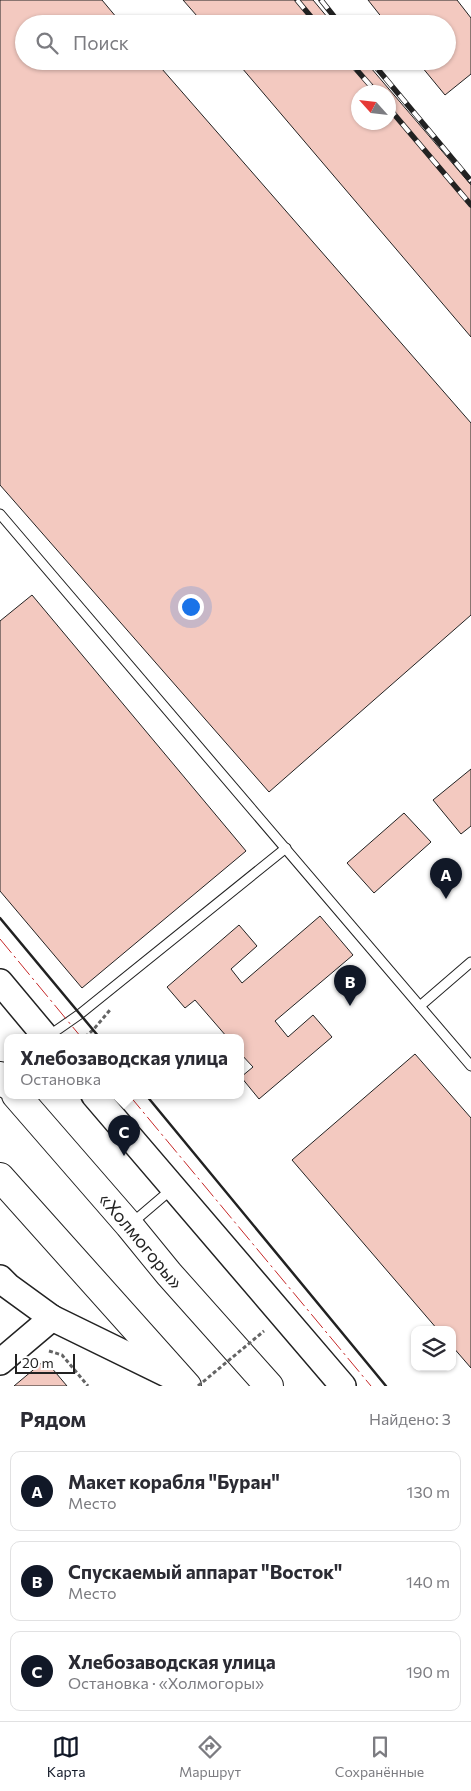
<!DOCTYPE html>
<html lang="ru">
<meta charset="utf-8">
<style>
body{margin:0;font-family:Commissioner,sans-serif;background:#f2f2f3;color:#2b2b33}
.controls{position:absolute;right:15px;bottom:15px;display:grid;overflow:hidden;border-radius:10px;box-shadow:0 1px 4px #0004}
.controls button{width:45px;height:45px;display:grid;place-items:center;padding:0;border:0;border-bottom:1px solid #e1e1e2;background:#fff;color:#2b2b33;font:25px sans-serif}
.compass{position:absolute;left:351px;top:85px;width:45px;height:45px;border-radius:50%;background:#fff;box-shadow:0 1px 4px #0004;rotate:297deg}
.scale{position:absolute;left:15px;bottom:12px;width:60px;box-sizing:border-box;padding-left:5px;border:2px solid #222;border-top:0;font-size:14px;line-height:18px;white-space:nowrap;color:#222;-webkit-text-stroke:4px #fff;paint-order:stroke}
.you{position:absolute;left:190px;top:606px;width:18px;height:18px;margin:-12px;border:4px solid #fff;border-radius:50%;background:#1a73e8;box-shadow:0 0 0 8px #1a73e833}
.badge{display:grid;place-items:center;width:32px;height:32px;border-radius:50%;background:#111827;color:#fff;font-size:16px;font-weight:700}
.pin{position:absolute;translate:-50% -41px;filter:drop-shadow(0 1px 2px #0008)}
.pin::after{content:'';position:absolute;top:26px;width:18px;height:15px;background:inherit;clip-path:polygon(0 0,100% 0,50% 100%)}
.popup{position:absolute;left:4px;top:1034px;width:240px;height:65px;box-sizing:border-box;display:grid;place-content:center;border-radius:10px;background:#fff;filter:drop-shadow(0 1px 4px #0005);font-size:16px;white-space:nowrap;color:#7c7c81}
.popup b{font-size:19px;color:#2b2b33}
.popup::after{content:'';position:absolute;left:50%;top:100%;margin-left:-10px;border:10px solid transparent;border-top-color:#fff}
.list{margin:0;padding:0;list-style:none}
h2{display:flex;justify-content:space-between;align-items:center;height:65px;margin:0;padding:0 20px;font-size:21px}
h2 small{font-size:16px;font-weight:400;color:#7c7c81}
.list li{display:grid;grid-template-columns:32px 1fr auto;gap:15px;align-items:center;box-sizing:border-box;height:80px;margin:0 10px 10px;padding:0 10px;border:1px solid #e1e1e2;border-radius:10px}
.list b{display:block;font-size:19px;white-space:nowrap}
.list p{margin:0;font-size:16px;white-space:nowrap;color:#7c7c81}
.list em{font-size:16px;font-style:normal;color:#7c7c81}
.icon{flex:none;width:28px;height:28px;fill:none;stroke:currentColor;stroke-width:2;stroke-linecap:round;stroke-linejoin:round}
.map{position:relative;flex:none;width:471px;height:1386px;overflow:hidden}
.search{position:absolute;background:#fff;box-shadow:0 1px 4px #0004;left:15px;right:15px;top:15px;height:55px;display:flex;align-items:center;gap:12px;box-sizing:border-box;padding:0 18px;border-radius:28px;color:#7c7c81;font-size:19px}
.sheet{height:335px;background:#fff}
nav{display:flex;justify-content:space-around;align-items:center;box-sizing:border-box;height:70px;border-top:1px solid #e1e1e2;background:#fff;font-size:14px;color:#7c7c81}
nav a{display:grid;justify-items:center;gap:2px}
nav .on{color:#111827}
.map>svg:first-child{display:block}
</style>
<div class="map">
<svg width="471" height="1386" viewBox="0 0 471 1386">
<rect width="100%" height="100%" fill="#fff"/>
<!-- building -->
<g fill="#f3c9c0" stroke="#222" fill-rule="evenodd">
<path d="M0,0h102l20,24h-98v37h131l316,362v192l-202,177 -269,-307z"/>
<path d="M183,0h130l20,24h-129z"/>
<path d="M368,0h89l14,18v56l-26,21 -28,-34h30v-37h-60z"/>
<path d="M236,61h129l106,124v152zM358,92h30v30h-30z"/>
<path d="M32,595l214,256 -164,137 -82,-97v-270z"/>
<path d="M471,769v57l-10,8 -28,-34z"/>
<path d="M404,813l27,29 -57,51 -27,-30z"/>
<path d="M320,916l33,39 -78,66 13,16 25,-22 19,22 -73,62 -18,-22 12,-10 -13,-14v-16h-13l-32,-37 -10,8 -18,-21 72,-62 18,21 -26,23 11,14z"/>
<path d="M415,1054l56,64v250l-19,-22v-16h-14l-146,-170z"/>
<path d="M45,1360l22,26h-53z"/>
</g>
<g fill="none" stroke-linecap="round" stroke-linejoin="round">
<defs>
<g id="lane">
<path d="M0,514l471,552"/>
<path d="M420,1006l51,-44"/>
<path d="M47,1037l33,-23 206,-166"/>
<path d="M132,1223l41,-35"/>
</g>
<g id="secondary">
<path d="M0,982l46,55"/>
<path d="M94,1095l249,291"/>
<path d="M0,1278l8,8 44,32 129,63"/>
<path d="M0,1362l52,-44"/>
</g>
<g id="highway">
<path d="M0,1076l8,9"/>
<path id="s1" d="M16,1095l113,130 40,49 100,112"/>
<path d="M0,1177l187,209"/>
</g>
</defs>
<!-- lane casing -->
<use href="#lane" stroke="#222" stroke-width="11"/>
<!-- secondary casing -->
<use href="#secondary" stroke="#222" stroke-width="28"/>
<!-- highway casing -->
<use href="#highway" stroke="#222" stroke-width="30"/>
<!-- path -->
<g stroke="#646464" stroke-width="3" stroke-dasharray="4 2.5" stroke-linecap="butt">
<path d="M85,1037l8,-7 17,-20"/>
<path d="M49,1351l13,4 26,31"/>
</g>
<!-- lane -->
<use href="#lane" stroke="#fff" stroke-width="9"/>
<!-- secondary -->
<use href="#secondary" stroke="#fff" stroke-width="25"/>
<!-- highway -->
<use href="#highway" stroke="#fff" stroke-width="28"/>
<defs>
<g id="rail">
<path d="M297,0l20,24"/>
<path d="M321,0l19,24"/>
<path d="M349,61l27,31"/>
<path d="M371,61l100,120"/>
<path d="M388,107l83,98"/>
</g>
</defs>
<!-- rail casing -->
<use href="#rail" stroke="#222" stroke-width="5.5"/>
<!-- rail -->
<use href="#rail" stroke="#fff" stroke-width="4" stroke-dasharray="11" stroke-linecap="butt"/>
<!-- path-bridge -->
<path stroke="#646464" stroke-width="3" stroke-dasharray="4 2.5" stroke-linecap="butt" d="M198,1386l66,-55"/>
<!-- wall -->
<g stroke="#222" stroke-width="2.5">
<path d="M0,918l99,119"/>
<path d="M146,1095l240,291"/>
</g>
<!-- power -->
<g stroke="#c62828" stroke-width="1" stroke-dasharray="18 4 2.5 4" stroke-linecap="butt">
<path d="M0,939l81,98"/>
<path d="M129,1095l242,291"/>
</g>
</g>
<g text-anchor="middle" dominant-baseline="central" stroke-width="4" stroke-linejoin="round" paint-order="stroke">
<!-- street labels -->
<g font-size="18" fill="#222" stroke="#fff">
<text stroke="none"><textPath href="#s1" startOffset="192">«Холмогоры»</textPath></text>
</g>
</g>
</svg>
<div class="controls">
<button><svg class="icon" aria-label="layers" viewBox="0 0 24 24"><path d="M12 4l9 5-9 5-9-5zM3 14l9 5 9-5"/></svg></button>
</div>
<svg class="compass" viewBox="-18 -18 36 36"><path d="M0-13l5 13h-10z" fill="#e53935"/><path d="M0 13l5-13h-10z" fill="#7c7c81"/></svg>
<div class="scale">20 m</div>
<div class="you"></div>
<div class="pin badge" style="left:446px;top:899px">A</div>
<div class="pin badge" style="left:350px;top:1006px">B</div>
<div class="pin badge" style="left:124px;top:1156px">C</div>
<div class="popup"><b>Хлебозаводская улица</b>Остановка</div>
<div class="search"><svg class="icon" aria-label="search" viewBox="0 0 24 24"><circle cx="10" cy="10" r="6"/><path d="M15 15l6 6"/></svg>Поиск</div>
</div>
<section class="sheet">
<h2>Рядом<small>Найдено: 3</small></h2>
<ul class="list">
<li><span class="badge">A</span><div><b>Макет корабля &quot;Буран&quot;</b><p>Место</p></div><em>130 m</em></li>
<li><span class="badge">B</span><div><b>Спускаемый аппарат &quot;Восток&quot;</b><p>Место</p></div><em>140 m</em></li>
<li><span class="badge">C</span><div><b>Хлебозаводская улица</b><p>Остановка · «Холмогоры»</p></div><em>190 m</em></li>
</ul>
</section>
<nav>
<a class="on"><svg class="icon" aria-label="map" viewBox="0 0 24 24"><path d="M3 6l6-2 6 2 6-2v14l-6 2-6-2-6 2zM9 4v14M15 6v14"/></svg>Карта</a>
<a><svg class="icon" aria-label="directions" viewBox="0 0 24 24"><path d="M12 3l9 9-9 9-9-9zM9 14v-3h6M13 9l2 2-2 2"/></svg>Маршрут</a>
<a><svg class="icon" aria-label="saved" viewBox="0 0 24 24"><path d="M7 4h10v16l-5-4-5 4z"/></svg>Сохранённые</a>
</nav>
